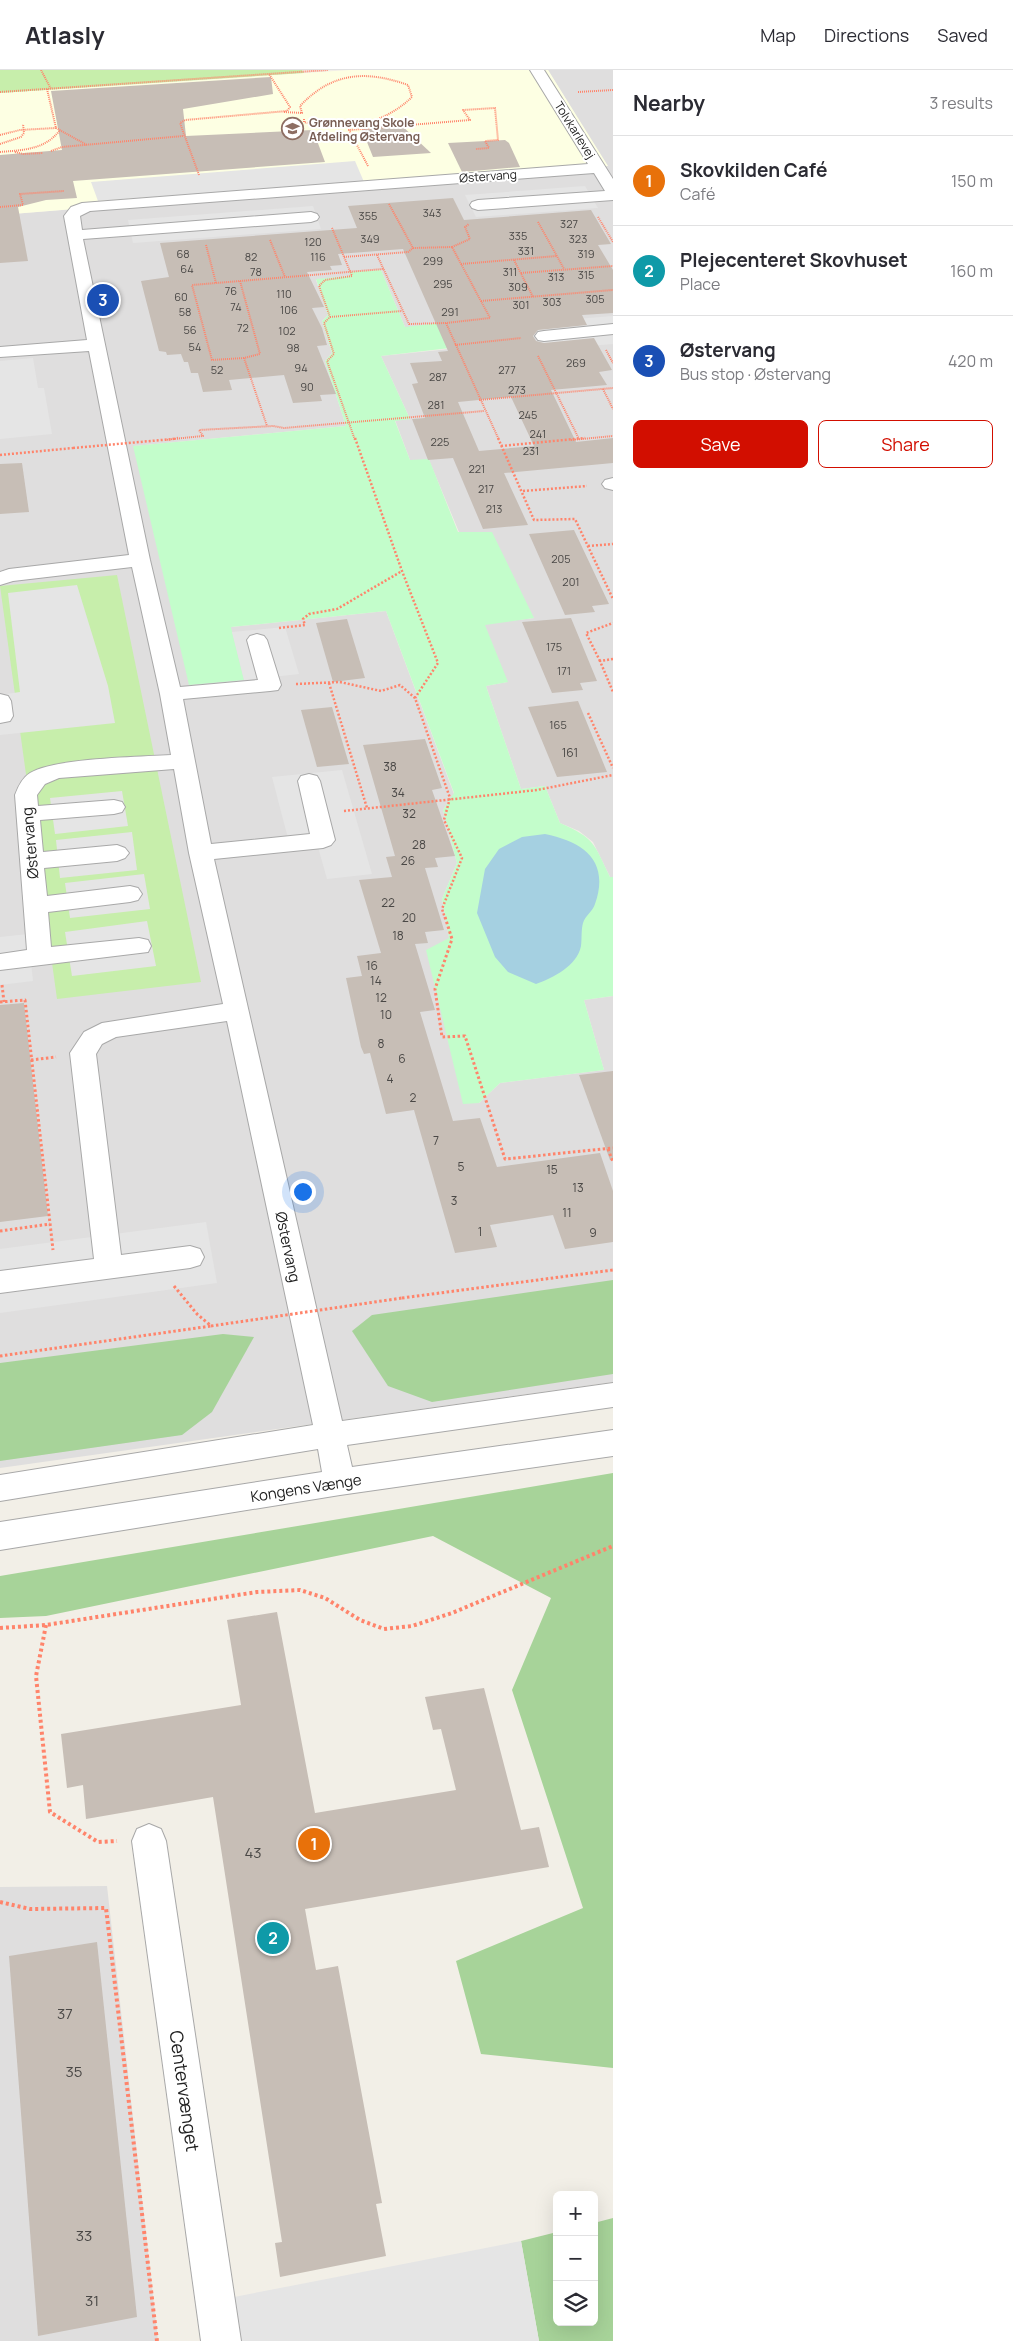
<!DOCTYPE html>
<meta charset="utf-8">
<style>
body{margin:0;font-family:Manrope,sans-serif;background:#f2f2f3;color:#2b2b33}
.controls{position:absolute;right:15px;bottom:15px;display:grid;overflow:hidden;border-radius:8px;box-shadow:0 5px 20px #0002}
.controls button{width:45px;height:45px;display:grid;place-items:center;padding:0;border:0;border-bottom:1px solid #e1e1e2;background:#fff;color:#2b2b33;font:25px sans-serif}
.you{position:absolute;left:302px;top:1121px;width:18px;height:18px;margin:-12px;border:4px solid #fff;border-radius:50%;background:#1a73e8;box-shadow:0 0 0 8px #1a73e833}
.badge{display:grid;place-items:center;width:32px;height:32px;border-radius:50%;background:#d20e00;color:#fff;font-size:16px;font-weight:700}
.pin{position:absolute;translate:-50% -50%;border:2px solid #fff;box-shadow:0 1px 5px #0006}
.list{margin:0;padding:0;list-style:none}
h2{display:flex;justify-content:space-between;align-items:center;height:65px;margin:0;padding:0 20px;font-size:21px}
h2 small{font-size:16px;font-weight:400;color:#7c7c81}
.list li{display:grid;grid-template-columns:32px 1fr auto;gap:15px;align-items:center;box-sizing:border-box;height:90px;padding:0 20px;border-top:1px solid #e1e1e2}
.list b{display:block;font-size:19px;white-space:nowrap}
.list p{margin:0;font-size:16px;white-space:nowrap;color:#7c7c81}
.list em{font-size:16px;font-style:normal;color:#7c7c81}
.actions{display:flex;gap:10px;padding:15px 20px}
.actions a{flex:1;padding:11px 0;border:1px solid #d20e00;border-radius:8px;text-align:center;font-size:18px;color:#d20e00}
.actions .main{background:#d20e00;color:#fff}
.icon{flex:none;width:28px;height:28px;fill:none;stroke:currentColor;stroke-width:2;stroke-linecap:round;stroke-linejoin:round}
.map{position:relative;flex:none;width:613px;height:2271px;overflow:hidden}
header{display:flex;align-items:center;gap:30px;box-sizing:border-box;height:70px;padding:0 25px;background:#fff;border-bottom:1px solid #e1e1e2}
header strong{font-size:24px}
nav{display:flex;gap:28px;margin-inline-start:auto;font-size:18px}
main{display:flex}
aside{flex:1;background:#fff}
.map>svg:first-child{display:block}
</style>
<header>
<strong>Atlasly</strong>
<nav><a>Map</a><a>Directions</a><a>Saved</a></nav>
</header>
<main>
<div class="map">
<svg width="613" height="2271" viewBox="0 0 613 2271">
<rect width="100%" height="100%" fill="#f2efe7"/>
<!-- residential -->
<g fill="#dfdede">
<path d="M548,0h65v807h-3l-17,-35 -14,-11 -19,-8 -15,-37 -24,3 -35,-103 21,-4 -23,-58 50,-6 -75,-86 -30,-72h-19l-15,-40 15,-1 -29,-63 68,-7 -44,-22 -24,-57 -32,3 2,3 -35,4 12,35 -6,6 10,32 -7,8 21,65 -212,20 97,181 155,-16 68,183 -11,16 14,53 -15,36 37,204 21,-20 104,-13 -20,-70 29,-4v386l-613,86v-1253l607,-49z"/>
<path d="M107,1816l51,455h-158v-454z"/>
</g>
<!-- education -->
<path fill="#fdffe3" d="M350,0h198l60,96 -608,49v-122z"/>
<!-- grass -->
<g fill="#c7eeab">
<path d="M0,0h302l2,3 -304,20z"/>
<path d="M117,505l84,407 -144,17 -57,-413z"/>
</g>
<!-- forest -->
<g fill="#a7d399">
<path d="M613,1210v94l-181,28 -44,-16 -36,-55 20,-16z"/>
<path d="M223,1264l31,3 -42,75 -30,23 -182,26v-98z"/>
<path d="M613,1403v595l-132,-14 -25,-93 127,-53 -71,-218 39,-92 -118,-62 -387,80 -46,2v-42z"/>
<path d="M613,2148v123h-74l-18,-100 36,-9v90h37v-99z"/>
</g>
<!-- park -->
<path fill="#c3fdcb" d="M381,200l24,57 34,-4 11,25 -69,8 29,63 -15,2 15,39 19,-1 29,73h34l42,86 -49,7 23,57 -22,4 35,103 24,-3 15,37c35,15 34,21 50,54h3v119l-29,4 20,70 -104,13 -21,20 -16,1 -37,-154 23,-12 -7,-39 15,-36 -14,-53 11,-17 -68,-182 -155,16 13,53 -55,5 -56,-239 213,-20 -21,-65 7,-8 -10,-32 6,-6 -12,-36 34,-3 -1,-4z"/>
<!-- parking -->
<g fill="#e5e5e5">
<path d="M355,91l9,21 -266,19 -7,-19z"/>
<path d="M585,116l13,22 -122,9 -11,-22z"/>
<path d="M313,136l8,23 -188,14 -5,-23z"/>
<path d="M613,246v28l-71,6 -13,-27z"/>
<path d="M33,288l5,30h6l8,46 -52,5v-78z"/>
<path d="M77,515l31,101 7,37 -115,12v-40l20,-3 -12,-99z"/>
<path d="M285,557l14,47 -55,6 -12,-48z"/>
<path d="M342,700l30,104 -45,5 -9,-32 -27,3 -19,-73z"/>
<path d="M122,721l6,35 -73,8 -5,-36z"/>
<path d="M132,762l5,38 -77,8 -4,-38z"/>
<path d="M144,804l6,35 -80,9 -5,-35z"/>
<path d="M147,851l9,45 -84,10 -7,-44z"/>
<path d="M28,864l5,47 -33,4v-48z"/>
<path d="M206,1152l11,61 -217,30v-64z"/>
<path d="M521,2171l18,100h-303l-7,-43z"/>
</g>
<!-- water -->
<path fill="#a5d0e1" d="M545,764c39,8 65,27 50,70 -2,7 -10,12 -12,19 -2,7 -1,16 -2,23 -4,20 -28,32 -45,38l-28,-12 -13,-15 -18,-44 8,-44 14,-20 23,-12z"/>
<!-- building -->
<g fill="#c7beb6" fill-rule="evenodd">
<path d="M271,7l2,17 -90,15 3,27 127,-6 12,32 -252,19 4,17 -31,2 -28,7 10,54 -28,2v-108l62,-5 -11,-59z"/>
<path d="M401,55l30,28 -58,4 -12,-30z"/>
<path d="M505,70l4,3 11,24 -58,5 -14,-29z"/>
<path d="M453,128l11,22 127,-10 20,34 -13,1 15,25v43l-31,2 5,10 -49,5 -5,6 3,5 8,2 50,-5 18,32 -13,2 8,13 -56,5 25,52 37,-4v25l-109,10 24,52 -45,4 -30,-71 -25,2 -16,-41 13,-1 -13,-34 6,-1 -8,-20 32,-2 -4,-9 10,-1 -45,-102 -65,5 4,11 -12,1 2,4 -25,2 17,35 -12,1 10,20 5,17 -10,1 19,48 -16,1 2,6 -29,2 -9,-28 -55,5 3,10 -29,2 -5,-19h-7l-3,-11h-4l-3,-8 -14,1 -1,-3 -7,-1 -18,-70 28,-4 -9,-34 197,-15 -9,-22zM511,327l23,49 -55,5 -21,-49z"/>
<path d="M22,393l7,49 -29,2v-50z"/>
<path d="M574,460l35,74 -17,2 3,6 -30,3 -36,-81z"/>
<path d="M571,548l26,63 -17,2 3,7 -31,3 -30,-71z"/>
<path d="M347,549l18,59 -32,4 -17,-59z"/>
<path d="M578,631l29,71 -50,5 -29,-70z"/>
<path d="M332,637l17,57 -32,3 -16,-57z"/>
<path d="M425,669l17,49 -10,2 23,66 -20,2 3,9 -13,1 19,62 -19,2 3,11 -13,1 20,66 -15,2 33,109 27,-3 17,49 103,-14 13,38v51l-48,7 -12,-34 -63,10 7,22 -42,6 -41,-143 -28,4 -16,-61 -6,1 -3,-7 -15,-69 16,-2 -5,-20 24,-3 -22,-73 33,-3 -6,-20 9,-1 -32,-111z"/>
<path d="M24,933l24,213 -48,6v-217z"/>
<path d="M613,1001v89h-3l-31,-85z"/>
<path d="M277,1542l38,201 141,-23 -15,-61 -8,1 -8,-33 59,-9 37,142 18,-3 10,40 -244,42 11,61 22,-4 44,237 -6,1 10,52 -106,21 -5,-34 7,-1 -69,-445 -127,22 -3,-34 -16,3 -6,-54 180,-29 -14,-85z"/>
<path d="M97,1872l40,375 -99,19 -29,-380z"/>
</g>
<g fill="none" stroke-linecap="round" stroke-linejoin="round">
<defs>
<g id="minor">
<path d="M530,0h14l69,109v21l-135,10 -6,-2 -2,-3 2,-3 6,-2 127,-9 -11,-18 -504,38 -10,5 2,14 229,-18 6,2 2,3 -2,3 -6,2 -228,17 67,321 30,127 78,-7 -11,-40 3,-4 7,-2 7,2 3,4 14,45 -3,5 -8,1 -87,8 28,145 99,-10 -12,-53 3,-5 8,-2 8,2 3,5 15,59 -4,5 -8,3 -109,11 128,562 271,-38v24l-266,38 5,22 261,-37v26l-273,39 -340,55v-28l322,-50 -4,-23 -318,52v-26l313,-50 -86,-404 -111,16 -14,7 -6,10 25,201 69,-9 10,3 4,8 -4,8 -10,3 -190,25v-22l94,-12 -24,-206 14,-21 18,-9 121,-19 -34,-151 -15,-84 -115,9 -14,6 -8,11 1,11 76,-6 8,2 3,5 -3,5 -8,2 -74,6 3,32 74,-7 8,3 4,5 -4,5 -8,3 -73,7 3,28 83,-10 8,2 4,6 -4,6 -8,2 -82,10 3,35 88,-9 9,2 3,6 -3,6 -148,18v-16l27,-4 -12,-155c3,-8 7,-17 15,-22 25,-15 109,-16 141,-18l-11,-61 -28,-127 -119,14 -13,4v-13l9,-3 120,-14 -40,-204 -89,6v-10l87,-7 -23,-124 7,-9 11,-4 506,-39z"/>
<path d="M613,254v10l-69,7 -6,-1 -3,-4 3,-4 6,-1z"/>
<path d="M613,408v12l-8,-2 -3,-4 3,-4z"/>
<path d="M0,624l8,2 3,5 2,15 -3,5 -10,2z"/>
<path d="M149,1754l12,5 5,12 75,500h-40l-69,-500 5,-12z"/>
</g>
</defs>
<!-- minor casing -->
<use href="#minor" stroke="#a8a8a8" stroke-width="2"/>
<!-- path-far3 -->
<g stroke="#ff846b" stroke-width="2" stroke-dasharray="1 1" stroke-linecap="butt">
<path d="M41,0l10,19"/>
<path d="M47,19l9,39 31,17"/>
<path d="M0,22l328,-22"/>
<path d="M578,22l35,-2"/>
<path d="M284,42l18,1 -2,-7c32,-34 66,-36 108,-21l4,12c-29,28 -70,36 -108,25v-3"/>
<path d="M0,65l20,-5 36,-2"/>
<path d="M0,74l21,-7 3,-4 -1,-9"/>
<path d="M51,81l11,-4 121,-11"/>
<path d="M0,82c23,-2 45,-2 60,-22"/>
<path d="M15,82l8,2 20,-1"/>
<path d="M368,96l-19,-36 121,-10 -7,-10 32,-2 3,32 -13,1 4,7 -13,1"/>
<path d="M199,105l-19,-52 5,-3 102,-9 3,-4 -21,-33"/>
<path d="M389,134l24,44 39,-1 38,71 -44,5 53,117"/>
<path d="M0,137l23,-2 -3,-11 44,-3"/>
<path d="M598,147l15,25"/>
<path d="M538,152l26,47"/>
<path d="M332,158l20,48 -27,4 -6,6 11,31 -6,6 10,31 -7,7 28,79"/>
<path d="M270,170l15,37"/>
<path d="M206,175l10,38"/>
<path d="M452,177l18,-8 -5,-12 4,-3"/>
<path d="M377,185l32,69 37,-1"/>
<path d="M344,187l64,-5 5,-4"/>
<path d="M514,190l19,37"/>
<path d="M461,194l96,-8"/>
<path d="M521,203l92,-7"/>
<path d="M240,211l20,73 -16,4 23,68"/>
<path d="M481,231l132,-11"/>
<path d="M330,247l72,-6"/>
<path d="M455,275l66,-7"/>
<path d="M606,280l7,13"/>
<path d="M538,286l41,83"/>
<path d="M244,288l-32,2 -20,-75 192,-16"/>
<path d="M603,319l10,20"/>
<path d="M479,330l134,-12"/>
<path d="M173,369l30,-3 -4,-6 74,-4 11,2 200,-17"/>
<path d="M571,370l42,-4"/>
</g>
<!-- path-far2 -->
<g stroke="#ff846b" stroke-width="2.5" stroke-dasharray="2 2" stroke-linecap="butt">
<path d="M355,368l47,133 36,92 -23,35 35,100 -6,22 18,38 -20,51 3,9"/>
<path d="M498,368l36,82 41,-1 38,80"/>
<path d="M173,369l5,-1"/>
<path d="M501,376l84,-8"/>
<path d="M0,385l73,-7"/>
<path d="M523,421l64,-5"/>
<path d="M588,476l25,-2"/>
<path d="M279,558l26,-3 -2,-6 6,-5 28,-5 65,-38"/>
<path d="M613,589l-13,2 13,31"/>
<path d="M600,591l-14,-28 27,-10"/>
<path d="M329,613l38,125"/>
<path d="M296,614l44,-2 41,9 19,-6 15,13"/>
<path d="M588,643l25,55"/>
<path d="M344,741l193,-21 76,-15"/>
</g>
<!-- path-far1 -->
<g stroke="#ff846b" stroke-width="3" stroke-dasharray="2.5 2.5" stroke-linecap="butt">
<path d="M445,847l7,22 -17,50 7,48 23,-1 40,123 108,-11"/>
<path d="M2,915l2,17"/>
<path d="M0,932l25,-2 28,250"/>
<path d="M31,990l25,-3"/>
<path d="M608,1079l5,13"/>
<path d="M0,1161l50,-7"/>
<path d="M174,1216l23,28 13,11"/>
<path d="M402,1228l211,-28"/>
<path d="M0,1286l211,-30"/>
</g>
<!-- path -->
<g stroke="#ff846b" stroke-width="4" stroke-dasharray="3 3" stroke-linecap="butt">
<path d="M46,1555l-10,51 14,136 48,30 19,-1"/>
<path d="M0,1558l46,-3 211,-33 43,-2 25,8 35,22 24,9 28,-3 40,-13 161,-67"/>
<path d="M0,1832l30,7 76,-1 51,433"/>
</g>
<!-- minor -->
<use href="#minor" fill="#fff" fill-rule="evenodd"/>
<!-- path-bridge-far2 -->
<path stroke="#ff846b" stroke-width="2" stroke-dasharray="1 1" stroke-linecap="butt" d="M165,370l8,-1"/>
<!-- path-bridge-far1 -->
<path stroke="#ff846b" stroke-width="2.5" stroke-dasharray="2 2" stroke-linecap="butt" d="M73,378l100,-9"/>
<!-- path-bridge -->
<path stroke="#ff846b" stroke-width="3" stroke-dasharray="2.5 2.5" stroke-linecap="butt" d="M211,1256l191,-28"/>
</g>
<!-- icons -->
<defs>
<symbol id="school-ring" viewBox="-11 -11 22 22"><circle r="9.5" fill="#fff" stroke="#8d6e63" stroke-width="1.5"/><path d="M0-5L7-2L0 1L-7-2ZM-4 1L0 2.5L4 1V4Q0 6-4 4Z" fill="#8d6e63"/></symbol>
</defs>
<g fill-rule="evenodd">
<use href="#school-ring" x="280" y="46" width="25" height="25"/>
</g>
<g text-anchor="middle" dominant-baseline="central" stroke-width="4" stroke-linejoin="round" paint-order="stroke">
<!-- far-number labels -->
<g font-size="11" fill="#4a4846">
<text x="432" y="142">343</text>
<text x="368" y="145">355</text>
<text x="569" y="153">327</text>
<text x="518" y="165">335</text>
<text x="370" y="168">349</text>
<text x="578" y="168">323</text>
<text x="313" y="171">120</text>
<text x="526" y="180">331</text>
<text x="183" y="183">68</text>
<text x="586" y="183">319</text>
<text x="251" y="186">82</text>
<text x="318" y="186">116</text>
<text x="433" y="190">299</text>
<text x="187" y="198">64</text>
<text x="256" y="201">78</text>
<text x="510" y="201">311</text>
<text x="586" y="204">315</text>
<text x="556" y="206">313</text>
<text x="443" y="213">295</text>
<text x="518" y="216">309</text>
<text x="231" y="220">76</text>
<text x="284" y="223">110</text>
<text x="181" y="226">60</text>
<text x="595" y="228">305</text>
<text x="552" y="231">303</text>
<text x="521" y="234">301</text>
<text x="236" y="236">74</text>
<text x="289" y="239">106</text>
<text x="185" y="241">58</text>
<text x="450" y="241">291</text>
<text x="243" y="257">72</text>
<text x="190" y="259">56</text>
<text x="287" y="260">102</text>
<text x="195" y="276">54</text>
<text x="293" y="277">98</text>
<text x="576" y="292">269</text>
<text x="301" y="297">94</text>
<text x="217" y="299">52</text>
<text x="507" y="299">277</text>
<text x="438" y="306">287</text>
<text x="307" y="316">90</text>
<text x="517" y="319">273</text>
<text x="436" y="334">281</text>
<text x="528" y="344">245</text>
<text x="538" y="363">241</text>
<text x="440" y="371">225</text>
<text x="531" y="380">231</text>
<text x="477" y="398">221</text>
<text x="486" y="418">217</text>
<text x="494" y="438">213</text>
<text x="561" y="488">205</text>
<text x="571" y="511">201</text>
<text x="554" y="576">175</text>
<text x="564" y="600">171</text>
<text x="558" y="654">165</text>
</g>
<!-- far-education labels -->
<g font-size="12" font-weight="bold" fill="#785e54" stroke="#fff" text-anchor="start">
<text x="309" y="52">Grønnevang Skole<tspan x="309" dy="14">Afdeling Østervang</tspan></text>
</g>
<!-- far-street labels -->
<g font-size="12" fill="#212121" stroke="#fff">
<text transform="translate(575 60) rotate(58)">Tolvkarlevej</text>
<text transform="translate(488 106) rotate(-4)">Østervang</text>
</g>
<!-- number labels -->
<g font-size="12" fill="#4a4846">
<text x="570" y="682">161</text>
<text x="390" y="696">38</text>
<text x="398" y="722">34</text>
<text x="409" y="743">32</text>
<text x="419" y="774">28</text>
<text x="408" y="790">26</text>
<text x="388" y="832">22</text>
<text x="409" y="847">20</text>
<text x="398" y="865">18</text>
<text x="372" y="895">16</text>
<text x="376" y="910">14</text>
<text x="381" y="927">12</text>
<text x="386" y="944">10</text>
<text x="381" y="973">8</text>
<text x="402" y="988">6</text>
<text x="390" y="1008">4</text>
<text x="413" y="1027">2</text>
<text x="436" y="1070">7</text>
<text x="461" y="1096">5</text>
<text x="552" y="1099">15</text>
<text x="578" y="1117">13</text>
<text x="454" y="1130">3</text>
<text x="567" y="1142">11</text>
<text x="480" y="1161">1</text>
<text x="593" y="1162">9</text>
</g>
<!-- street labels -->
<g font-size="15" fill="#212121" stroke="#fff">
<text transform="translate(30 773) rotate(-95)">Østervang</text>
<text transform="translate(288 1177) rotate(78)">Østervang</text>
<text transform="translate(306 1418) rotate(-9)">Kongens Vænge</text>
</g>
<!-- near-number labels -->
<g font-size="15" fill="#4a4846">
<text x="253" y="1782">43</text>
<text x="65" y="1943">37</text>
<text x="74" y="2001">35</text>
<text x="84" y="2165">33</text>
<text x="92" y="2230">31</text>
</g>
<!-- near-street labels -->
<g font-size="18" fill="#212121" stroke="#fff">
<text transform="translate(185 2021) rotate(82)">Centervænget</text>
</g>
</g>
</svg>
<div class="controls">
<button>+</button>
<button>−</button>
<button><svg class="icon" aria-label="layers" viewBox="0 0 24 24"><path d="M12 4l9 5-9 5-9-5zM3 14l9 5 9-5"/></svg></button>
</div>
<div class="you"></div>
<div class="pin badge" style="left:314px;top:1774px;background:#e8710a">1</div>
<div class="pin badge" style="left:273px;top:1868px;background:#0f9aa8">2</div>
<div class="pin badge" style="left:103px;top:230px;background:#1a4fb4">3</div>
</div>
<aside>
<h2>Nearby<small>3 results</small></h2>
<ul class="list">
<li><span class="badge" style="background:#e8710a">1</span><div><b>Skovkilden Café</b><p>Café</p></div><em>150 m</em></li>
<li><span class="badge" style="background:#0f9aa8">2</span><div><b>Plejecenteret Skovhuset</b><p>Place</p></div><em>160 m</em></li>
<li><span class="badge" style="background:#1a4fb4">3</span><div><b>Østervang</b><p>Bus stop · Østervang</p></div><em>420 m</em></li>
</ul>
<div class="actions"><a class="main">Save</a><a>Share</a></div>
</aside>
</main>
